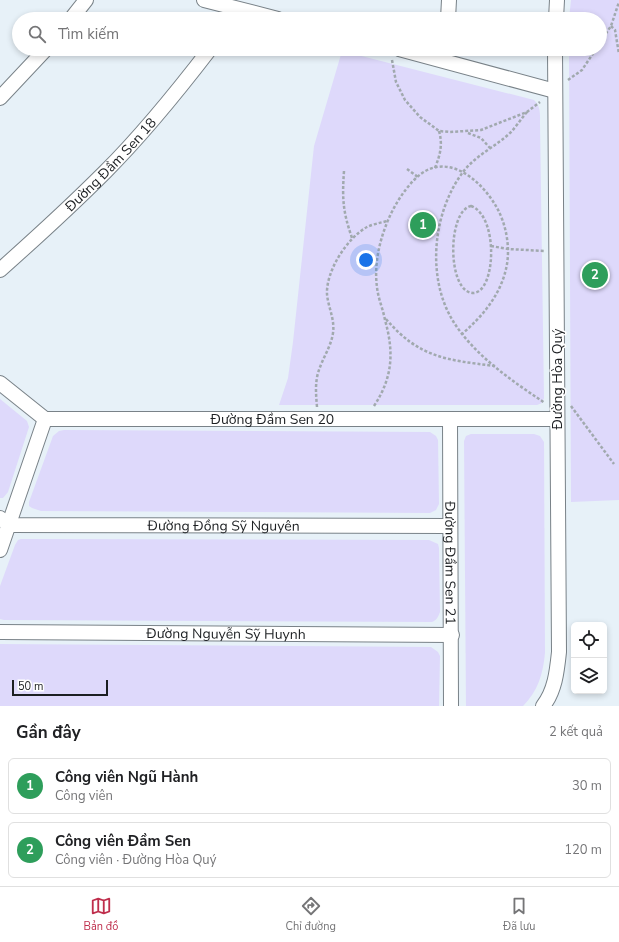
<!DOCTYPE html>
<html lang="vi">
<meta charset="utf-8">
<style>
body{margin:0;font-family:"Nunito Sans",sans-serif;background:#f2f2f2;color:#202124}
.controls{position:absolute;right:12px;bottom:12px;display:grid;overflow:hidden;border-radius:6px;box-shadow:0 2px 6px #0003}
.controls button{width:36px;height:36px;display:grid;place-items:center;padding:0;border:0;border-bottom:1px solid #e0e0e0;background:#fff;color:#202124;font:20px sans-serif}
.scale{position:absolute;left:12px;bottom:10px;width:96px;box-sizing:border-box;padding-left:4px;border:2px solid #1c1f22;border-top:0;font-size:11px;line-height:14px;white-space:nowrap;color:#1c1f22;-webkit-text-stroke:3px #fff;paint-order:stroke}
.you{position:absolute;left:366px;top:260px;width:14px;height:14px;margin:-10px;border:3px solid #fff;border-radius:50%;background:#1a73e8;box-shadow:0 0 0 6px #1a73e833}
.badge{display:grid;place-items:center;width:26px;height:26px;border-radius:50%;background:#bf2e4c;color:#fff;font-size:13px;font-weight:700}
.pin{position:absolute;translate:-50% -50%;border:2px solid #fff;box-shadow:0 1px 4px #0006}
.list{margin:0;padding:0;list-style:none}
h2{display:flex;justify-content:space-between;align-items:center;height:52px;margin:0;padding:0 16px;font-size:17px}
h2 small{font-size:13px;font-weight:400;color:#757577}
.list li{display:grid;grid-template-columns:26px 1fr auto;gap:12px;align-items:center;box-sizing:border-box;height:56px;margin:0 8px 8px;padding:0 8px;border:1px solid #e0e0e0;border-radius:6px}
.list b{display:block;font-size:15px;white-space:nowrap}
.list p{margin:0;font-size:13px;white-space:nowrap;color:#757577}
.list em{font-size:13px;font-style:normal;color:#757577}
.icon{flex:none;width:22px;height:22px;fill:none;stroke:currentColor;stroke-width:2;stroke-linecap:round;stroke-linejoin:round}
.map{position:relative;flex:none;width:619px;height:706px;overflow:hidden}
.search{position:absolute;background:#fff;box-shadow:0 2px 6px #0003;left:12px;right:12px;top:12px;height:44px;display:flex;align-items:center;gap:10px;box-sizing:border-box;padding:0 14px;border-radius:22px;color:#757577;font-size:15px}
.sheet{height:180px;background:#fff}
nav{display:flex;justify-content:space-around;align-items:center;box-sizing:border-box;height:56px;border-top:1px solid #e0e0e0;background:#fff;font-size:11px;color:#757577}
nav a{display:grid;justify-items:center;gap:2px}
nav .on{color:#bf2e4c}
.map>svg:first-child{display:block}
</style>
<div class="map">
<svg width="619" height="706" viewBox="0 0 619 706">
<rect width="100%" height="100%" fill="#e7f1f8"/>
<!-- green -->
<g fill="#ded9fb">
<path d="M571,0h48v500l-48,2 -2,-453h31v-30h-31z"/>
<path d="M342,51l192,49c7,7 6,14 6,23l4,275 -2,5 -5,2h-258l9,-27 5,-36 21,-196z"/>
<path d="M0,399l27,22 2,6 -21,65 -5,6h-3z"/>
<path d="M64,430l366,2 6,4 2,4 1,64 -3,6 -6,3 -389,-2 -9,-3 -3,-2v-4l24,-66 6,-5z"/>
<path d="M471,434h63l6,2 4,6 1,211c-2,21 -7,38 -22,53h-57l-2,-265 2,-5z"/>
<path d="M21,539l408,1 9,4 1,4 1,64c-2,5 -3,8 -8,10l-428,-2 -4,-1v-33l15,-41 3,-5z"/>
<path d="M0,644l431,3 7,5 2,4 -1,50h-439z"/>
</g>
<g fill="none" stroke-linecap="round" stroke-linejoin="round">
<defs>
<g id="minor">
<path d="M204,0l74,19"/>
<path d="M71,19l15,-19"/>
<path d="M448,19l1,-19"/>
<path d="M556,19l1,-19"/>
<path d="M399,49l156,42"/>
<path d="M0,98l46,-49"/>
<path id="s1" d="M0,270c36,-32 71,-64 105,-98 38,-38 72,-80 105,-123"/>
<path id="s2" d="M0,383l45,36h512"/>
<path id="s3" d="M450,419l1,287"/>
<path id="s4" d="M0,518l9,7 441,1"/>
<path d="M0,550l45,-131"/>
<path id="s5" d="M0,632l452,3"/>
<path d="M543,706c12,-15 14,-35 16,-54l-4,-603"/>
</g>
</defs>
<!-- minor casing -->
<use href="#minor" stroke="#798288" stroke-width="16"/>
<!-- path -->
<g stroke="#a1a9ae" stroke-width="2.5" stroke-dasharray="3 2" stroke-linecap="butt">
<path d="M611,26l4,4 4,24"/>
<path d="M600,42l11,-16 8,-24"/>
<path d="M392,60l4,22 9,18 15,17 19,14 11,1 31,-2 46,-18 13,-10"/>
<path d="M568,80l14,-10 14,-21"/>
<path d="M527,112c-6,7 -11,15 -17,21 -15,14 -34,22 -47,39 -30,40 -37,105 -10,149 21,34 59,60 92,82"/>
<path d="M468,133l13,5 9,10"/>
<path d="M435,168c5,-13 8,-23 4,-37"/>
<path d="M407,169l11,8"/>
<path d="M344,171c-2,28 -1,41 8,67"/>
<path d="M471,206c28,10 25,87 2,87 -26,-1 -26,-82 -2,-87z"/>
<path d="M491,246l17,3 37,2"/>
<path d="M386,319c33,39 61,41 109,47"/>
<path d="M374,406c19,-29 20,-54 11,-86 -2,-11 -7,-22 -8,-33 -5,-35 12,-82 38,-108 30,-30 66,0 82,29 9,16 13,38 10,56 -5,29 -23,51 -45,70"/>
<path d="M571,406l43,58"/>
<path d="M317,407c-1,-12 -2,-23 1,-34 4,-14 13,-26 15,-40 2,-14 -5,-26 -6,-39 -1,-23 20,-56 40,-67 6,-3 13,-4 20,-6"/>
</g>
<!-- minor -->
<use href="#minor" stroke="#fff" stroke-width="14"/>
</g>
<g text-anchor="middle" dominant-baseline="central" stroke-width="3" stroke-linejoin="round" paint-order="stroke">
<!-- street labels -->
<g font-size="14" fill="#1c1f22" stroke="#fff">
<text stroke="none"><textPath href="#s1" startOffset="153">Đường Đầm Sen 18</textPath></text>
<text transform="translate(557 379) rotate(-90)">Đường Hòa Quý</text>
<text stroke="none"><textPath href="#s2" startOffset="285">Đường Đầm Sen 20</textPath></text>
<text stroke="none"><textPath href="#s4" startOffset="226">Đường Đồng Sỹ Nguyên</textPath></text>
<text stroke="none"><textPath href="#s3" startOffset="144">Đường Đầm Sen 21</textPath></text>
<text stroke="none"><textPath href="#s5" startOffset="226">Đường Nguyễn Sỹ Huynh</textPath></text>
</g>
</g>
</svg>
<div class="controls">
<button><svg class="icon" aria-label="locate" viewBox="0 0 24 24"><circle cx="12" cy="12" r="6"/><path d="M12 2v4M12 18v4M2 12h4M18 12h4"/></svg></button>
<button><svg class="icon" aria-label="layers" viewBox="0 0 24 24"><path d="M12 4l9 5-9 5-9-5zM3 14l9 5 9-5"/></svg></button>
</div>
<div class="scale">50 m</div>
<div class="you"></div>
<div class="pin badge" style="left:423px;top:225px;background:#2e9e5b">1</div>
<div class="pin badge" style="left:595px;top:275px;background:#2e9e5b">2</div>
<div class="search"><svg class="icon" aria-label="search" viewBox="0 0 24 24"><circle cx="10" cy="10" r="6"/><path d="M15 15l6 6"/></svg>Tìm kiếm</div>
</div>
<section class="sheet">
<h2>Gần đây<small>2 kết quả</small></h2>
<ul class="list">
<li><span class="badge" style="background:#2e9e5b">1</span><div><b>Công viên Ngũ Hành</b><p>Công viên</p></div><em>30 m</em></li>
<li><span class="badge" style="background:#2e9e5b">2</span><div><b>Công viên Đầm Sen</b><p>Công viên · Đường Hòa Quý</p></div><em>120 m</em></li>
</ul>
</section>
<nav>
<a class="on"><svg class="icon" aria-label="map" viewBox="0 0 24 24"><path d="M3 6l6-2 6 2 6-2v14l-6 2-6-2-6 2zM9 4v14M15 6v14"/></svg>Bản đồ</a>
<a><svg class="icon" aria-label="directions" viewBox="0 0 24 24"><path d="M12 3l9 9-9 9-9-9zM9 14v-3h6M13 9l2 2-2 2"/></svg>Chỉ đường</a>
<a><svg class="icon" aria-label="saved" viewBox="0 0 24 24"><path d="M7 4h10v16l-5-4-5 4z"/></svg>Đã lưu</a>
</nav>
